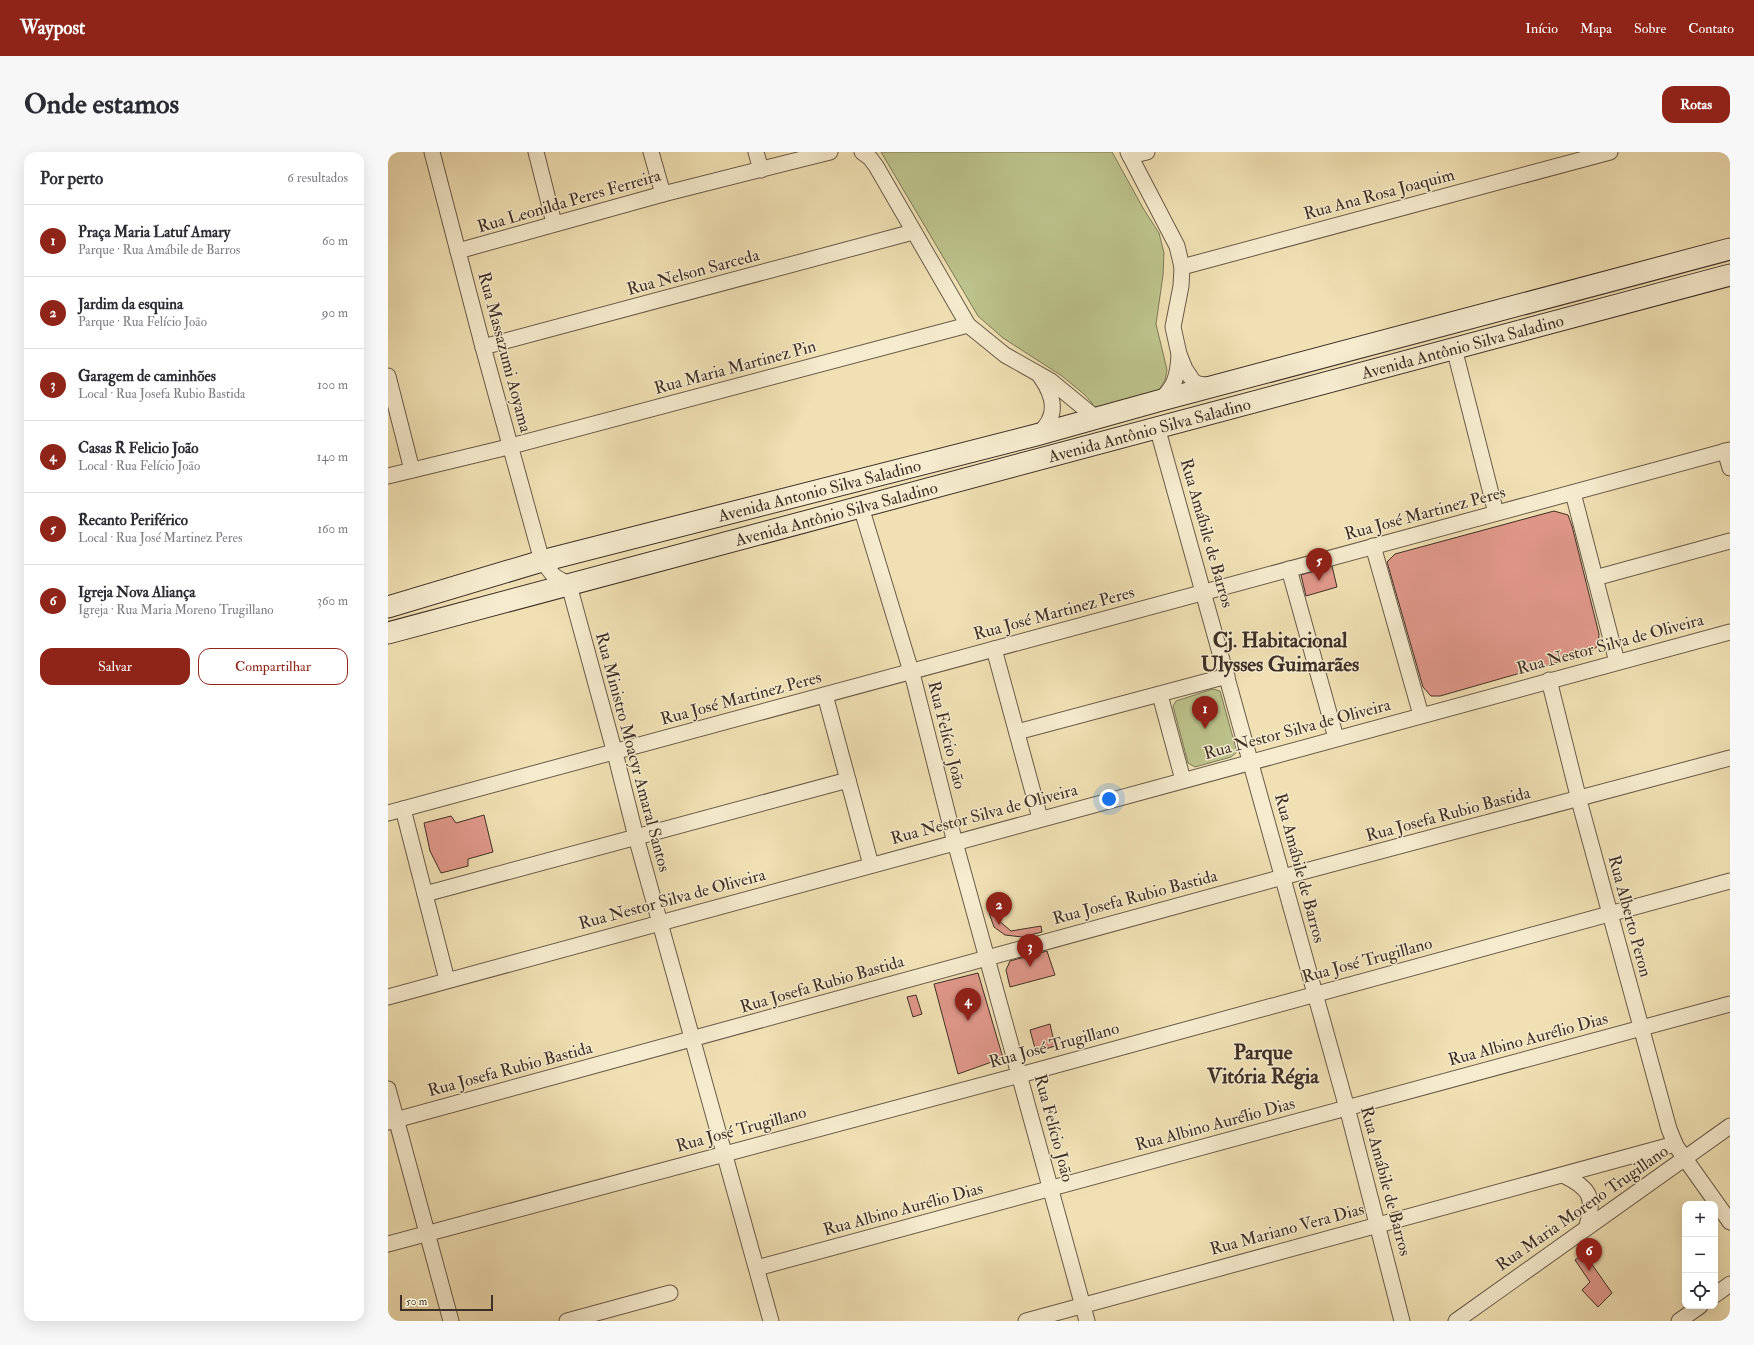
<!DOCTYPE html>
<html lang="pt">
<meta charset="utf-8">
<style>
body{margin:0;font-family:"IM FELL Double Pica",serif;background:#f7f7f7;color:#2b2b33}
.controls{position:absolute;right:12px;bottom:12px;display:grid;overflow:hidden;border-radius:8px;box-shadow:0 4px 16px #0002}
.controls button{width:36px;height:36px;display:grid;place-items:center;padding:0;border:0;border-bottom:1px solid #e1e1e2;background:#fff;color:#2b2b33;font:20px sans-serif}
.scale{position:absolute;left:12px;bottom:10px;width:93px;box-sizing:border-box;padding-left:4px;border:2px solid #3e2f27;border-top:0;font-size:11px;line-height:14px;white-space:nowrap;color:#3e2f27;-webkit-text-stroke:3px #f5ebce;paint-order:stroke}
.you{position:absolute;left:721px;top:647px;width:14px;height:14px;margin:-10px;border:3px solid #fff;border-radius:50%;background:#1a73e8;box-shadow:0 0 0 6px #1a73e833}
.badge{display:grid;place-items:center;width:26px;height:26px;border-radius:50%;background:#8f2418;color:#fff;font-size:13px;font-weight:700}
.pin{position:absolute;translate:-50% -33px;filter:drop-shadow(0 1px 2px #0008)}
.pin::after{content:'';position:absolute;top:21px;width:14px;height:12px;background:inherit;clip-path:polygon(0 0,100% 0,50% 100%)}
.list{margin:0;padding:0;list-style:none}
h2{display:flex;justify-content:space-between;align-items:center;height:52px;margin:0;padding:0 16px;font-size:17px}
h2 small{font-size:13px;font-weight:400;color:#7c7c81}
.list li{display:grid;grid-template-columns:26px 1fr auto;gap:12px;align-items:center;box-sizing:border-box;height:72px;padding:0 16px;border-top:1px solid #e1e1e2}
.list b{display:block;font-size:15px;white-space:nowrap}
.list p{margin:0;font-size:13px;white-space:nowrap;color:#7c7c81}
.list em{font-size:13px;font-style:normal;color:#7c7c81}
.actions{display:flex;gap:8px;padding:12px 16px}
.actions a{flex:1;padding:9px 0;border:1px solid #8f2418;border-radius:12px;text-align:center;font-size:14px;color:#8f2418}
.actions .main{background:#8f2418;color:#fff}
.icon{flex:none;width:22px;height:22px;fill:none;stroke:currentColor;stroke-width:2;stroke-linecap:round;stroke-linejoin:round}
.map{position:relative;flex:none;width:1342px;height:1169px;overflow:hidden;border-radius:12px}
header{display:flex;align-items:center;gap:24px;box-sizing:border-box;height:56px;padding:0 20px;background:#8f2418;color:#fff}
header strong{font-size:19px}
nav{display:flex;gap:22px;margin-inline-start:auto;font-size:14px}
.intro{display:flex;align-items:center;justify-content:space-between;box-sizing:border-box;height:96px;padding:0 24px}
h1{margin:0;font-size:28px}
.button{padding:10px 18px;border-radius:12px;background:#8f2418;color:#fff;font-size:14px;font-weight:700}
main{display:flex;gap:24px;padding:0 24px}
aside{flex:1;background:#fff;border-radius:12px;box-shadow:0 4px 16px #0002}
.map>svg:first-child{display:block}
</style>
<header>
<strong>Waypost</strong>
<nav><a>Início</a><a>Mapa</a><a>Sobre</a><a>Contato</a></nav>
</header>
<div class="intro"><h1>Onde estamos</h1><a class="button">Rotas</a></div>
<main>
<aside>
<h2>Por perto<small>6 resultados</small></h2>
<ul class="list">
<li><span class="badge">1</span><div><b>Praça Maria Latuf Amary</b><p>Parque · Rua Amábile de Barros</p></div><em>60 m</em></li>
<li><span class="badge">2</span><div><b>Jardim da esquina</b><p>Parque · Rua Felício João</p></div><em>90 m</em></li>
<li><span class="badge">3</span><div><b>Garagem de caminhões</b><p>Local · Rua Josefa Rubio Bastida</p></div><em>100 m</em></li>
<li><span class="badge">4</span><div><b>Casas R Felicio João</b><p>Local · Rua Felício João</p></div><em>140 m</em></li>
<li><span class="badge">5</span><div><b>Recanto Periférico</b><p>Local · Rua José Martinez Peres</p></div><em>160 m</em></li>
<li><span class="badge">6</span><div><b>Igreja Nova Aliança</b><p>Igreja · Rua Maria Moreno Trugillano</p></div><em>360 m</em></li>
</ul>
<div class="actions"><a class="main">Salvar</a><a>Compartilhar</a></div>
</aside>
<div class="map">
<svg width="1342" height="1169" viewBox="0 0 1342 1169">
<rect width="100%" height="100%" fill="#f0e0b3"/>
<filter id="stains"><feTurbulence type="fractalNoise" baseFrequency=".005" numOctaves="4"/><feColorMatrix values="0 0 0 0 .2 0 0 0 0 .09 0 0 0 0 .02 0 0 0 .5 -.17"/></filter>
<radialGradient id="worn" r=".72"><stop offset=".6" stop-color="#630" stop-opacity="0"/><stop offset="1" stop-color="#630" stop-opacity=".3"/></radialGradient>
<!-- green -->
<g fill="#bcc28b" stroke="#7d7859">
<path d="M493,0h231l31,56 16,25 5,20 -1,22 -7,49 11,46 -2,10 -6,10 -65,19 -2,-6 -7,-8 -23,-19 -59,-38 -25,-22z"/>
<path d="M825,537l7,2 17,61 -6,5 -36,10 -7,-4 -15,-57 3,-5z"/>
</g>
<!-- building -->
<g fill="#e1988b" stroke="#3e2f27">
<path d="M1166,359l14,4 4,11 27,108 -1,12 -11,8 -147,42h-9l-8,-9 -36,-125 8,-8z"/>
<path d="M944,414l5,21 -31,9 -5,-21z"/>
<path d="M96,663l9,37 -25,7v7l-27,7 -11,-22 -6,-28 27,-7 5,7z"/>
<path d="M606,760l3,7 14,12 30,-5 1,6 -20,5 -17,-2 -11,-8 -5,-14z"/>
<path d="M659,799l8,24 -45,12 -4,-17 4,-9z"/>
<path d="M590,821l25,85 -45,16 -24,-90z"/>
<path d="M528,843l6,19 -9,3 -6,-20z"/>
<path d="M662,872l5,22 -19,6 -6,-22z"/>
<path d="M1196,1101l28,40 -14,14 -16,-17 8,-8 -15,-22z"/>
</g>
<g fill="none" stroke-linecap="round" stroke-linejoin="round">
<defs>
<g id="street">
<path d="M44,0l51,195 59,214 12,15 15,9 48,176 19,76 135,484"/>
<path d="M148,0l18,71"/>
<path d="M263,0l12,42"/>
<path d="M368,0l5,18"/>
<path d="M474,0l8,6 6,8 92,159 37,30 46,26 45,37"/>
<path d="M740,0l49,94 5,21 -1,19 -8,41 6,27 6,15 8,12 5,3 15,2"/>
<path d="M742,4l17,-4"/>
<path d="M70,99l205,-57 167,-42"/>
<path d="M794,115l428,-115"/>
<path d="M95,195l430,-115"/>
<path d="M1066,196l42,165"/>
<path d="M0,224l24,94"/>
<path d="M771,248c16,-11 19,-26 20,-45"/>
<path d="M769,275l193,692 52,202"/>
<path d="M649,283c22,-18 18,-38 3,-59"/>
<path d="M1337,299l5,17"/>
<path d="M0,324l112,-27 468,-124"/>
<path d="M1185,341l44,169"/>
<path d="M473,355l53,174 39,154 134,486"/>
<path d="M985,394l48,169"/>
<path d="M901,417l47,169"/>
<path d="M1207,426l135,-37"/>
<path d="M606,497l46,169"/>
<path d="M1161,528l31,124 89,325 7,17 54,76"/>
<path d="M437,543l46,170"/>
<path d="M772,543l23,85"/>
<path d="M629,580l210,-56"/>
<path d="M15,657l44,171"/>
<path d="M0,661l1342,-363"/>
<path d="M37,742l423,-114"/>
<path d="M0,845l1342,-365"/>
<path d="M0,937l63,232"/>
<path d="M0,970l895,-245 447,-119"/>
<path d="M1175,1023c27,13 32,22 24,51"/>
<path d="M0,1092l632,-169 710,-194"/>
<path d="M369,1116l973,-264"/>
<path d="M1327,1143l15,-11"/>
<path d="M179,1169l103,-28"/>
<path d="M638,1169l649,-177"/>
<path d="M1068,1169l274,-195"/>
<path d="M1291,1169l21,-15"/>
</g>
<g id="secondary">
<path id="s1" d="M0,455l154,-46 494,-126 122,-34 572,-152"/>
<path id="s2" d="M0,481l1342,-358"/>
</g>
</defs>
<!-- street casing -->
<use href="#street" stroke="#6a5b4a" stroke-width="17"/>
<!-- secondary casing -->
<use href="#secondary" stroke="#3e2f27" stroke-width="23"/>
<!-- street -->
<use href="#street" stroke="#f5ebce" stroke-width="15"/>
<!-- secondary -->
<use href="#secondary" stroke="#f5ebce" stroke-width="21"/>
</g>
<g text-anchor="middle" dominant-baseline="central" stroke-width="3" stroke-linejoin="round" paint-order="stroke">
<!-- street labels -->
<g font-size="17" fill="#3e2f27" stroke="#f5ebce">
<text transform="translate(991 42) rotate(-15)">Rua Ana Rosa Joaquim</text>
<text transform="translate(181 49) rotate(-16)">Rua Leonilda Peres Ferreira</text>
<text transform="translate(305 120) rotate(-15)">Rua Nelson Sarceda</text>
<text stroke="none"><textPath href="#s2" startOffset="1112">Avenida Antônio Silva Saladino</textPath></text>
<text transform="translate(117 200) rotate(75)">Rua Massazumi Aoyama</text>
<text transform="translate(347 215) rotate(-15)">Rua Maria Martinez Pin</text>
<text stroke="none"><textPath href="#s2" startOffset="788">Avenida Antônio Silva Saladino</textPath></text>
<text stroke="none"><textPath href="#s1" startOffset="447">Avenida Antonio Silva Saladino</textPath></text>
<text stroke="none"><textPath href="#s2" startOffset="464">Avenida Antônio Silva Saladino</textPath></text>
<text transform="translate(1037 361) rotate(-15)">Rua José Martinez Peres</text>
<text transform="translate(819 381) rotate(74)">Rua Amábile de Barros</text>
<text transform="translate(666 461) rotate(-15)">Rua José Martinez Peres</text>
<text transform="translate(1222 492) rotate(-15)">Rua Nestor Silva de Oliveira</text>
<text transform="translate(353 546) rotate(-15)">Rua José Martinez Peres</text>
<text transform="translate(909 577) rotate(-15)">Rua Nestor Silva de Oliveira</text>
<text transform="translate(559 583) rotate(76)">Rua Felício João</text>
<text transform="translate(245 600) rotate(75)">Rua Ministro Moacyr Amaral Santos</text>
<text transform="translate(596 662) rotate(-15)">Rua Nestor Silva de Oliveira</text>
<text transform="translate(1060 662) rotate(-15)">Rua Josefa Rubio Bastida</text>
<text transform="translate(912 716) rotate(75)">Rua Amábile de Barros</text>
<text transform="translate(747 745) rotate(-15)">Rua Josefa Rubio Bastida</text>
<text transform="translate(284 747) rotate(-15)">Rua Nestor Silva de Oliveira</text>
<text transform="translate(1242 764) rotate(75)">Rua Alberto Peron</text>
<text transform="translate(979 808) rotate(-15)">Rua José Trugillano</text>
<text transform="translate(434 832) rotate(-16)">Rua Josefa Rubio Bastida</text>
<text transform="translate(1140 887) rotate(-15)">Rua Albino Aurélio Dias</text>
<text transform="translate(666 893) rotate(-15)">Rua José Trugillano</text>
<text transform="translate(122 917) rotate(-15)">Rua Josefa Rubio Bastida</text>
<text transform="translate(827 972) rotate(-15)">Rua Albino Aurélio Dias</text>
<text transform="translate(666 976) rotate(75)">Rua Felício João</text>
<text transform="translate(353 977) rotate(-15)">Rua José Trugillano</text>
<text transform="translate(998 1029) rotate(75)">Rua Amábile de Barros</text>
<text transform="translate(1194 1056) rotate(-35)">Rua Maria Moreno Trugillano</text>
<text transform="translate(515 1057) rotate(-15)">Rua Albino Aurélio Dias</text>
<text transform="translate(899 1077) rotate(-15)">Rua Mariano Vera Dias</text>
</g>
<!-- district labels -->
<g font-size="21" font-weight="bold" fill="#3e2f27" stroke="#f5ebce">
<text x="892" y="488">Cj. Habitacional<tspan x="892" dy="24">Ulysses Guimarães</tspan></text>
<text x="875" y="900">Parque<tspan x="875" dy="24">Vitória Régia</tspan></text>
</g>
</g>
<rect width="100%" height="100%" filter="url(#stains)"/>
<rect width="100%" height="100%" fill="url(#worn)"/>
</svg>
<div class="controls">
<button>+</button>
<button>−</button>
<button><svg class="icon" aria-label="locate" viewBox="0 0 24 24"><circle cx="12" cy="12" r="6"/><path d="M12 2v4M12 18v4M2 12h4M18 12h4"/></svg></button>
</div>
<div class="scale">50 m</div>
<div class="you"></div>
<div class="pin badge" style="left:817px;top:577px">1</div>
<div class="pin badge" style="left:611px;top:773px">2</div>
<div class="pin badge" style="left:642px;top:815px">3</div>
<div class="pin badge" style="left:580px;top:869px">4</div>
<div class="pin badge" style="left:931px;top:429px">5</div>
<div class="pin badge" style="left:1201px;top:1119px">6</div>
</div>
</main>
